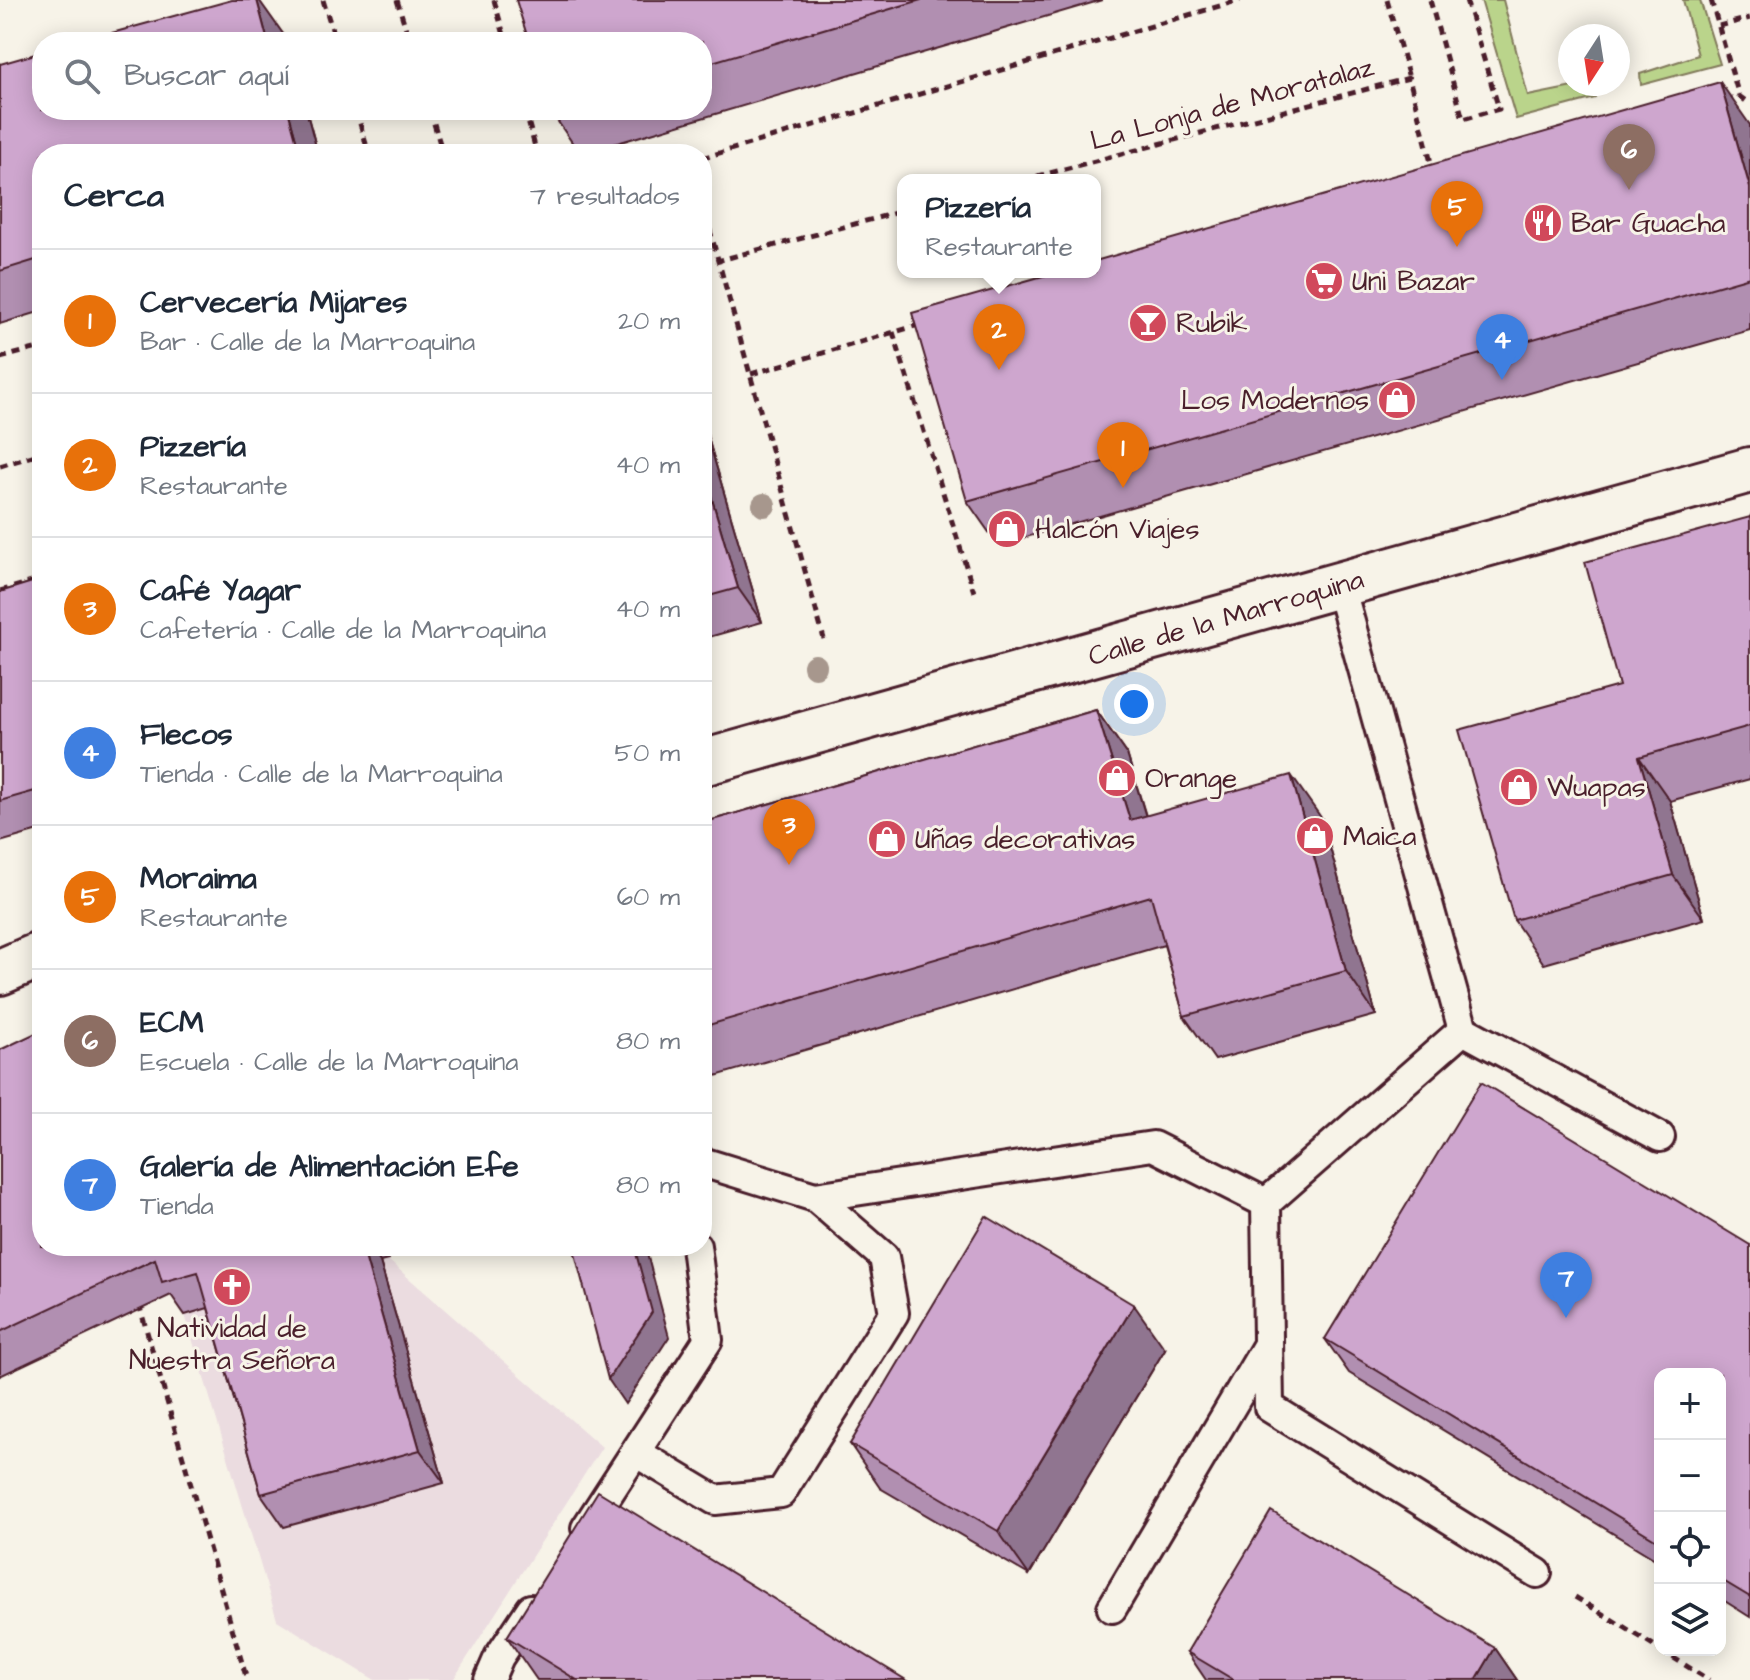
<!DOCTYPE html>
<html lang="es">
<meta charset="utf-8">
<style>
body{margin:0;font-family:"Architects Daughter",sans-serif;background:#f6f6f7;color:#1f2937}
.controls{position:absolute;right:24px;bottom:24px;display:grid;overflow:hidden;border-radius:16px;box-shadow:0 4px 20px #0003}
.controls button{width:72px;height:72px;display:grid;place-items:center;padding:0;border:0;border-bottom:2px solid #e0e1e3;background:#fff;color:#1f2937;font:40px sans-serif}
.compass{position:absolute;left:1558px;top:24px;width:72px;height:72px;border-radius:50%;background:#fff;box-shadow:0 4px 20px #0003;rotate:192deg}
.you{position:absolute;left:1134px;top:704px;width:28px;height:28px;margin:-20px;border:6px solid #fff;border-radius:50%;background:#1a73e8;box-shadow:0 0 0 12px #1a73e833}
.badge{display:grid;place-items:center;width:52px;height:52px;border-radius:50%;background:#ea580c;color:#fff;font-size:26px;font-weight:700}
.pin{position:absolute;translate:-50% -66px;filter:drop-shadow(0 2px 4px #0008)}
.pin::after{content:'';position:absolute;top:42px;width:28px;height:24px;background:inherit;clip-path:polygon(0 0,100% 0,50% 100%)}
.popup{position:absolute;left:897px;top:174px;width:204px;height:104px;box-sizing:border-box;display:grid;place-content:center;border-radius:16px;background:#fff;filter:drop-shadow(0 2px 6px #0005);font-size:26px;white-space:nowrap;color:#747a83}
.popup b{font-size:30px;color:#1f2937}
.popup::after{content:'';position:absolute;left:50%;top:100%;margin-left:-16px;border:16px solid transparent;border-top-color:#fff}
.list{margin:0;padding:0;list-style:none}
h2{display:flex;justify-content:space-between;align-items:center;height:104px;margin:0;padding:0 32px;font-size:34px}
h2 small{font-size:26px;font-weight:400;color:#747a83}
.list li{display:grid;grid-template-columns:52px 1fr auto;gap:24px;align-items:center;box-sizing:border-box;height:144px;padding:0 32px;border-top:2px solid #e0e1e3}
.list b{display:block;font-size:30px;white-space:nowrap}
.list p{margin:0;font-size:26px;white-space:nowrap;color:#747a83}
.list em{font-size:26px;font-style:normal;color:#747a83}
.icon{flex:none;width:44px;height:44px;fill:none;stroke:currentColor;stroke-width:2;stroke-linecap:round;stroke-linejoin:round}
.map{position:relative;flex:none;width:1750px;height:1680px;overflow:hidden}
.search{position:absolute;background:#fff;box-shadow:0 4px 20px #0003;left:32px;top:32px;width:680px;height:88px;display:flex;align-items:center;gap:20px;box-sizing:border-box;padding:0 28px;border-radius:32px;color:#747a83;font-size:30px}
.panel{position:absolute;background:#fff;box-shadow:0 4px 20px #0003;left:32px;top:144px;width:680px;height:1112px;border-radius:32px}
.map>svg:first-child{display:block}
</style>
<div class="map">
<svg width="1750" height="1680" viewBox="0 0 1750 1680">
<rect width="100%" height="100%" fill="#f7f3e8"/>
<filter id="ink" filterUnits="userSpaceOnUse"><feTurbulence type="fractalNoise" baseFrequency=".0125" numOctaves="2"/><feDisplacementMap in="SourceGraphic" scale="16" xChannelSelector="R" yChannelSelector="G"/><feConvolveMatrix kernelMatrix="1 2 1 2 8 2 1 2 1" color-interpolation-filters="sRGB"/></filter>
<g filter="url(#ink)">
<!-- built -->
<path fill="#ebdce0" d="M388,1260l214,187 -149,233h-78l-98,-60 -92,-305z"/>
<!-- green -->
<g fill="#bad48b" stroke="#827a5b" stroke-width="2">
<path d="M1481,0h22l25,96 59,-12 8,14 -79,21z"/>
<path d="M1683,0h17l20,64 -79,21 -1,-11 58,-19z"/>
</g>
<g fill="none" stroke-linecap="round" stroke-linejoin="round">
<defs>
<g id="lane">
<path d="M1340,586l123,444 -197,173 3,204 268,166"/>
<path d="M1463,1030l197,107"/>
<path d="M815,1197l338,-51 113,57"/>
<path d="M637,1453l78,47 66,-7 113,-180 -10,-56 -69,-60 -113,-35"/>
<path d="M586,1528l122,-188 -12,-94"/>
<path d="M1112,1608l155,-262"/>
<path d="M489,1680l10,-23 32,-48"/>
</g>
<g id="street">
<path d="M702,763l1048,-293"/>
<path d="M0,972l42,-18"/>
</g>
</defs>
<!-- lane casing -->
<use href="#lane" stroke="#4a1f2b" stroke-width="34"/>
<!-- street casing -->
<use href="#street" stroke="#4a1f2b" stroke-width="50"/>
<!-- path -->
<g stroke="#4a1f2b" stroke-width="5" stroke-dasharray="8 6" stroke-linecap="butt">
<path d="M323,0l13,42"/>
<path d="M397,0l13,42"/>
<path d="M494,0l12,42"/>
<path d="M1387,0l22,78"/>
<path d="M1430,0l33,119 36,-10 -33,-109"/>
<path d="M1711,0l28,96"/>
<path d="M1719,26l31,-8"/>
<path d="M1739,96l11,8"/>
<path d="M1725,100l14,-4"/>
<path d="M356,110l13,44"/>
<path d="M430,110l13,44"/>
<path d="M525,110l12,44"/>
<path d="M702,158l538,-158"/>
<path d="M1023,180l386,-102 24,92"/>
<path d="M702,202l122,437"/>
<path d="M702,265l201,-54"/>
<path d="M893,332l81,260"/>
<path d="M0,358l42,-11"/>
<path d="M751,374l171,-50"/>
<path d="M0,466l42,-13"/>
<path d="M0,591l42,-12"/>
<path d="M139,1304l108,376"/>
<path d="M1575,1597l85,52"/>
<path d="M1661,1650l48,30"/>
</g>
<!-- lane -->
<use href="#lane" stroke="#f7f3e8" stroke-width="28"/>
<!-- street -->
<use href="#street" stroke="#f7f3e8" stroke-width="44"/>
</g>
<!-- trees -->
<g fill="#a7978d">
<circle cx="764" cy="505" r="12"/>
<circle cx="815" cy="666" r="12"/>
</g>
<!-- wall -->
<g fill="#b18fb1" stroke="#4a1f2b" stroke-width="2">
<path d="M516,0h586l-522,154 -30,-44h152v-68z"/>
<path d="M0,64l42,46h264l12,44h-276v157l-42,13z"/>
<path d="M1750,125v205l-752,215 -31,-44z"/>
<path d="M702,424l3,4 57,194 -60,17z"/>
<path d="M1750,517v262l-80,22 34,118 -160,45 -30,-44z"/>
<path d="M42,579v251l-42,12v-250z"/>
<path d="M1096,710l31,44 19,62 176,3 54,196 -161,45 -31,-44 -20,-71 -462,135v-257z"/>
<path d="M0,1050l42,196h342l4,14 -8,2 64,221 -160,44 -23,-33 -53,-186 -23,7 -14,-20 -171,81z"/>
<path d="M1750,1245v372l-30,-19v-224h-60v188l-311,-189 -24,-34z"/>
<path d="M1165,1349l-136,226 -149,-87 -30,-44z"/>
<path d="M507,1637l399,43h-369z"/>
<path d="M1495,1648l22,32h-311l-19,-28z"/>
</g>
<!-- shaded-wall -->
<g fill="#907490" stroke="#4a1f2b" stroke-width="2">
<path d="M257,0h2l27,38 1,4h-19z"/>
<path d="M1720,82l30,43v63z"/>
<path d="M288,110h18l12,44h-18z"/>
<path d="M702,424l3,4 57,194 -24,-34 -36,-123z"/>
<path d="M1096,710l31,44 33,110 -30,-44z"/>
<path d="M1639,757l31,44 34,118 -31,-44z"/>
<path d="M1291,775l31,44 54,196 -30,-44z"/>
<path d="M362,1246h8l10,16 64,221 -24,-33z"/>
<path d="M378,1246h6l4,14z"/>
<path d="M634,1246h11l24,91 -44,67 -17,-25z"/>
<path d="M1134,1305l31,44 -136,226 -31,-44z"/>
<path d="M1495,1648l22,32h-41z"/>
</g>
<!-- building -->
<g fill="#cea6ce" stroke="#4a1f2b" stroke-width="2">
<path d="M232,0h25l11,42h-189z"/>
<path d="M516,0h405l-219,65v-23h-173z"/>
<path d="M42,52v58h246l12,44h-258v104l-42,13v-207z"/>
<path d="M1720,82l30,106v89l-783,224 -55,-188 145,-41h38v-11z"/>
<path d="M702,465l36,123 -36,10z"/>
<path d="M1750,517v209l-111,31 34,118 -159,45 -55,-190 160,-44 -34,-124z"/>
<path d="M42,579v210l-42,12v-209z"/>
<path d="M1096,710l34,110 161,-45 55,196 -162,45 -33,-120 -449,131v-204z"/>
<path d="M42,1030v216h320l58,204 -159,44 -63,-222 -36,10 -7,-23 -155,73v-282z"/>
<path d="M1481,1082l269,163v352l-30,-18v-205h-60v168l-335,-203z"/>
<path d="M986,1216l148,89 -136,226 -148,-87z"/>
<path d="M573,1246h61l18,66 -44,67z"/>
<path d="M598,1491l308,189h-329l-70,-43z"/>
<path d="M1271,1511l224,137 -19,32h-242l-47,-28z"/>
</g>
</g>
<!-- icons -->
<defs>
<symbol id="restaurant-disc" viewBox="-11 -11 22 22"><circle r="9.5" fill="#d1495b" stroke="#f7f3e8"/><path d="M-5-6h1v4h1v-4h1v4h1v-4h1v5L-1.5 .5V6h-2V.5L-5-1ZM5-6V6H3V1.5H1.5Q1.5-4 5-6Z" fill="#fff"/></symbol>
<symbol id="supermarket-disc" viewBox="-11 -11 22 22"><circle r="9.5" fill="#d1495b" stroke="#f7f3e8"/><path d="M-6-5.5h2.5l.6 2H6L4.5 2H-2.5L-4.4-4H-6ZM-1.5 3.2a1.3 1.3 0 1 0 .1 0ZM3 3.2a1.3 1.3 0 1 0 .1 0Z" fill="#fff"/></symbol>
<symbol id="bar-disc" viewBox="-11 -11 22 22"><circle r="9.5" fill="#d1495b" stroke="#f7f3e8"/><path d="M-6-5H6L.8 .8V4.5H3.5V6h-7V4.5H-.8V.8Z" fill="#fff"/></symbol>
<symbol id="shop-disc" viewBox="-11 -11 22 22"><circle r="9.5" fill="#d1495b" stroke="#f7f3e8"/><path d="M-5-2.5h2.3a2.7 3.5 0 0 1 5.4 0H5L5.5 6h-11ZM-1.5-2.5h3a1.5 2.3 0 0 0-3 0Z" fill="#fff"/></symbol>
<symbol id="church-disc" viewBox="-11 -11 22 22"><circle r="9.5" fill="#d1495b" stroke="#f7f3e8"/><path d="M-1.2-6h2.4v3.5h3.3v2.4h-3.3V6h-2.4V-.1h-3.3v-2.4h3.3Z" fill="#fff"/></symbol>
</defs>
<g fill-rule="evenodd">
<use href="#restaurant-disc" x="1521" y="201" width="44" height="44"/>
<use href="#supermarket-disc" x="1302" y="259" width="44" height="44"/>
<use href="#bar-disc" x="1126" y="301" width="44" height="44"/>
<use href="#shop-disc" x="1375" y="378" width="44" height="44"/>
<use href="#shop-disc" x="985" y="507" width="44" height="44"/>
<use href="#shop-disc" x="1095" y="756" width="44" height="44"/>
<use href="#shop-disc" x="1497" y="765" width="44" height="44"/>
<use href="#shop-disc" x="1293" y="814" width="44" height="44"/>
<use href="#shop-disc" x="865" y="817" width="44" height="44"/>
<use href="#church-disc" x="210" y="1265" width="44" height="44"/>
</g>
<g text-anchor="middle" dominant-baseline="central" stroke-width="6" stroke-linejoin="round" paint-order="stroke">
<!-- street labels -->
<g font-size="28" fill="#4a1f2b" stroke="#f7f3e8">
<text transform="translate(1232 104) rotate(-15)">La Lonja de Moratalaz</text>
<text transform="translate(1226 618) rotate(-16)">Calle de la Marroquina</text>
</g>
<!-- poi labels -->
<g font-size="28" fill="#4a1f2b" stroke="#f7f3e8" text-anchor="start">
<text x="1571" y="223">Bar Guacha</text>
<text x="1352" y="281">Uni Bazar</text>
<text x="1176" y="323">Rubik</text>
<text x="1369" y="400" text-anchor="end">Los Modernos</text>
<text x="1035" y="529">Halcón Viajes</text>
<text x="1145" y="778">Orange</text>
<text x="1547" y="787">Wuapas</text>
<text x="1343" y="836">Maica</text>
<text x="915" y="839">Uñas decorativas</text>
<text x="232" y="1328" text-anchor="middle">Natividad de<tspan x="232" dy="32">Nuestra Señora</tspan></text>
</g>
</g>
</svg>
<div class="controls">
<button>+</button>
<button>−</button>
<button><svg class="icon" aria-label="locate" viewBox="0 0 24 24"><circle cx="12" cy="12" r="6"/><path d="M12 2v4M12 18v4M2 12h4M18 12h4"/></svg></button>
<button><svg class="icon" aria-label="layers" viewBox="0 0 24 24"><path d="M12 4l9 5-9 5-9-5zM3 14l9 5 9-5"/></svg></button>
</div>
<svg class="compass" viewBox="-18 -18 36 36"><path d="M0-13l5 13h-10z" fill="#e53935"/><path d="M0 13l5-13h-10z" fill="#747a83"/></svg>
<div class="you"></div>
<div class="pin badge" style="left:1123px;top:488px;background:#e8710a">1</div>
<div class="pin badge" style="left:999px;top:370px;background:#e8710a">2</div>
<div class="popup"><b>Pizzería</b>Restaurante</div>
<div class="pin badge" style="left:789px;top:865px;background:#e8710a">3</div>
<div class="pin badge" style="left:1502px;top:380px;background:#3f7fe0">4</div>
<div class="pin badge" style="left:1457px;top:247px;background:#e8710a">5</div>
<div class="pin badge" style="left:1629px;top:190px;background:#8d6e63">6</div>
<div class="pin badge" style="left:1566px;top:1318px;background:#3f7fe0">7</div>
<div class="search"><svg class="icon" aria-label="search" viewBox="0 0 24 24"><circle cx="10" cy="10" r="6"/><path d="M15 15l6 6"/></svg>Buscar aquí</div>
<section class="panel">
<h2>Cerca<small>7 resultados</small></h2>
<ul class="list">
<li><span class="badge" style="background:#e8710a">1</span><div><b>Cervecería Mijares</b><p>Bar · Calle de la Marroquina</p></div><em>20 m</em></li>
<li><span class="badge" style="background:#e8710a">2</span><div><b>Pizzería</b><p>Restaurante</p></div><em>40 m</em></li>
<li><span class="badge" style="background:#e8710a">3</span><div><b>Café Yagar</b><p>Cafetería · Calle de la Marroquina</p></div><em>40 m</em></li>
<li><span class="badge" style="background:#3f7fe0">4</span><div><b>Flecos</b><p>Tienda · Calle de la Marroquina</p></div><em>50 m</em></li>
<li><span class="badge" style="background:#e8710a">5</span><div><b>Moraima</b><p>Restaurante</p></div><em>60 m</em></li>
<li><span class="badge" style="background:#8d6e63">6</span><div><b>ECM</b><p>Escuela · Calle de la Marroquina</p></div><em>80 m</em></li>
<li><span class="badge" style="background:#3f7fe0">7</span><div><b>Galería de Alimentación Efe</b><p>Tienda</p></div><em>80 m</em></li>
</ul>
</section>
</div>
